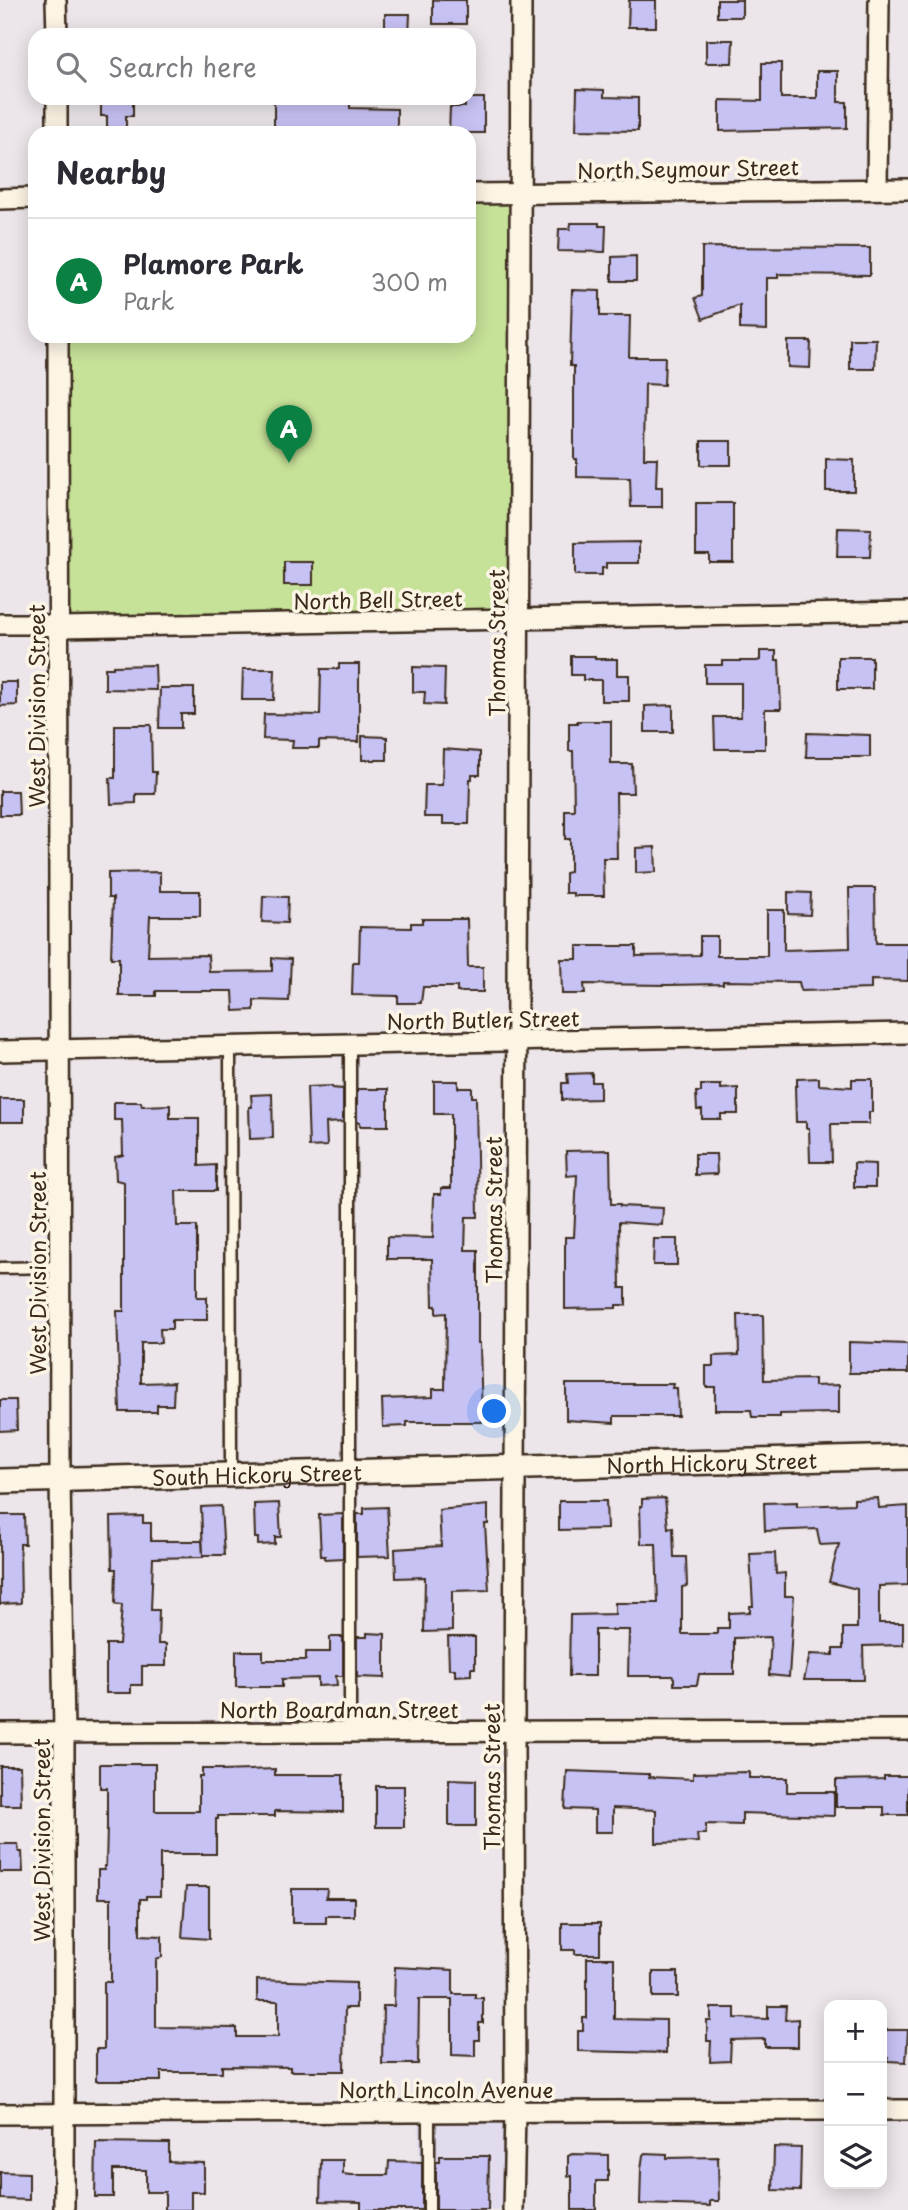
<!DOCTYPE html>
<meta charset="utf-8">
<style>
body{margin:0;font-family:"Playpen Sans",sans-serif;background:#f7f7f7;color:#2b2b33}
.controls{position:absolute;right:21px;bottom:21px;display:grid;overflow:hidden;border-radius:14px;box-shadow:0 4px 18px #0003}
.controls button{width:63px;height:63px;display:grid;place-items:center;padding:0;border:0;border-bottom:2px solid #e1e1e2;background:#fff;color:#2b2b33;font:35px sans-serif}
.you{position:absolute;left:495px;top:1412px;width:24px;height:24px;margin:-18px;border:5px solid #fff;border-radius:50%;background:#1a73e8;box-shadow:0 0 0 10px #1a73e833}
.badge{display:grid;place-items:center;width:46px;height:46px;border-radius:50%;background:#0b8043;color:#fff;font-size:23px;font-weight:700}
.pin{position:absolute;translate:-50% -58px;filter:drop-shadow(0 2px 4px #0008)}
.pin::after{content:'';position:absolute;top:37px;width:24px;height:21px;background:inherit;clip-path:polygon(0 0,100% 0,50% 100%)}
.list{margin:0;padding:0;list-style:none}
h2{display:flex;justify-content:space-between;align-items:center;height:91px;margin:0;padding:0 28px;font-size:30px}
h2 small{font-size:23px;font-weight:400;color:#7c7c81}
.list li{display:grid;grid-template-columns:46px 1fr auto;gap:21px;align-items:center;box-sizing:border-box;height:126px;padding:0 28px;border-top:2px solid #e1e1e2}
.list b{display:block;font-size:26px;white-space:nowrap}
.list p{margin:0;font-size:23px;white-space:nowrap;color:#7c7c81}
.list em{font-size:23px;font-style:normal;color:#7c7c81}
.icon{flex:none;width:38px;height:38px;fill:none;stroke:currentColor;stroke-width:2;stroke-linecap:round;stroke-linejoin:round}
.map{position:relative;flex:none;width:908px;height:2210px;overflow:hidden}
.search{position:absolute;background:#fff;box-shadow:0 4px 18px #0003;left:28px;top:28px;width:448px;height:77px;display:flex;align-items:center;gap:18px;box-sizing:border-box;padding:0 24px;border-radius:21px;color:#7c7c81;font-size:26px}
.panel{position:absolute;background:#fff;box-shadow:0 4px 18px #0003;left:28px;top:126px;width:448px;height:217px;border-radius:21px}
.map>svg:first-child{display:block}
</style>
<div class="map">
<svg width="908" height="2210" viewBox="0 0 908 2210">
<rect width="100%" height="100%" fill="#ece6ea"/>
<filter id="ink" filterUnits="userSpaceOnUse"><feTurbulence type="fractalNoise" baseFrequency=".0143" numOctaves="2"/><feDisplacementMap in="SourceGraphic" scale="14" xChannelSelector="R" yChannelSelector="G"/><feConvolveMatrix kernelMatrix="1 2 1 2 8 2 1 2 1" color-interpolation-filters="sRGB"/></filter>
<g filter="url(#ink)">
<!-- built -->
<path fill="#e1dbed" d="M418,2112h97l-2,98h-92z"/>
<!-- green -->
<path fill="#c6e198" stroke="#80865b" stroke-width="2" d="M520,193l-1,426 -460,8 -1,-291h411v-142z"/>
<!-- building -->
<g fill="#c7c2f4" stroke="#3b2a1e" stroke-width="2">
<rect x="433" y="0" width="33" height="24"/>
<path d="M629,0h27v27h-28z"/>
<rect x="717" y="0" width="25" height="17"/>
<path d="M385,14h25l-1,21h-24z"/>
<path d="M706,40h27l-1,23h-26z"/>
<path d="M762,63h19v35h36v-27h21v31h9v26l-127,3v-31l42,1z"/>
<path d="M577,89l27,1v7l34,1v33l-62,-1z"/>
<path d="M101,98h32v18h-7v17h-19v-17h-6z"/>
<path d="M274,98h46v2l30,1v7l47,1v24h-123z"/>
<path d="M465,98h19v35h-35l1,-26h15z"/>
<path d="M571,223h28v3h7l-1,26 -47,-1 1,-22h11z"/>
<path d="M702,247l168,1v27l-92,-1v4h-11v52l-27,-1v-24l-37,14 -8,-21 7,-2z"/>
<path d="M636,256v25h-24v-24z"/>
<path d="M572,290l28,1v25h30l-1,41h36l-1,28 -19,-1 -1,74h13l-1,29h6v20h-31l-1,-29 -53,-1v-18h-3v-93h-4z"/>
<path d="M850,339h26l-1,30h-25z"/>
<path d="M788,341h23l-1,27 -22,-1z"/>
<rect x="701" y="441" width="30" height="24"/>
<path d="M826,459l28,1v31h-28z"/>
<path d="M696,503h37v59h-24v-8h-13z"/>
<path d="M838,528l33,1 -1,28h-33z"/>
<path d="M639,542v21h-33v5h-4v7h-27v-32z"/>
<rect x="284" y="562" width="29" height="23"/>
<path d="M760,651h16v9h3l2,49h-16v40h-50l-1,-32h27v-34h-36v-18h17v-4h35l3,-1z"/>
<path d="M571,656h24v3h22v16h12v26h-28v-21h-18v-5h-12z"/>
<rect x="838" y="657" width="34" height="32"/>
<path d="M339,664h20v78l-40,-1v7h-27l1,-8 -30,-1 1,-25 56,1 1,-46h18z"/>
<path d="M155,665l1,25 -51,-1v-21h8v-2z"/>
<path d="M413,667l32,1 -1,37 -20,-1 1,-12h-12z"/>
<path d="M243,669h32l-1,31h-32z"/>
<path d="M0,682h17v23l-17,1z"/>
<path d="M160,688h34v26h-13v14h-22z"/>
<path d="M673,705v27h-28v-26z"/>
<path d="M577,721h34v43h21l1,29h-17l1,65h-14l1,38h-31v-3h-8v-20l5,-1v-33h-5v-29h9l-1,-59h-4v-28h8z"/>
<path d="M115,725h36l1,47h4l-1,22h-19v9l-25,1 -1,-26h5z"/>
<path d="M807,733l63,2v22h-64z"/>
<path d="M362,736l25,1v23h-25z"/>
<path d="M443,749l37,3v23h-8v4h-2l-1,45h-26v-7h-19l1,-32h17z"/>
<path d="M0,791h18l1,24h-19z"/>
<path d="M655,847l1,25 -20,1v-25z"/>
<path d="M160,872v19h40v25h-50l-2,40 60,-1 1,17 63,-1v-13l19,1 -2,42 -35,-1v10l-20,1 -1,-20h-77v5h-37v-38h-8l2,-60h-5v-25z"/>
<path d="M849,888h26l1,55h32v38l-37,-1v9l-70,2 -2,-9 -76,-1v3l-55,1 -84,-1 1,10h-23l-1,-35h16v-13h59v10l64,-1v-19h17v20h50v-46h17v40l66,-2z"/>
<path d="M788,892l23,1 -1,22 -22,-1z"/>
<path d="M263,896l25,1 -1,26 -25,-1z"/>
<path d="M422,919h45l1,48h15v25h-26v-5h-34l-2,16h-23v-7l-46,-1 1,-33h6l1,-35 51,1v-5h11z"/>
<path d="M592,1073v9h8v17l-38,1v-17h6l-1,-9z"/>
<path d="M819,1078v7l33,2v-8h20v33h-3v12h-38l1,38h-22l-1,-34h-3v-6h-10l-1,-36h2v-7z"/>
<path d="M434,1081h24v7h14v9h4l2,120h-12l-1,33h13v93h2l2,79h-75v4l-24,1 -1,-28 51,-2v-8h12l1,-76 -10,1v-8h-3l-1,-47h-45v-22l46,1 1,-44h7v-6h10v-74h-17z"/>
<path d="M701,1085h20v4l17,-1v26h-17v5h-19v-9h-5l-1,-18h5z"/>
<path d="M332,1086v2l11,1v33l-17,1 1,23 -18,1 -2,-60z"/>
<path d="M357,1089h31v37h-28v-4h-3z"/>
<path d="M272,1094l1,44 -23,1 -1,-32h3l-1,-12z"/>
<rect x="0" y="1099" width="24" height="23"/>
<path d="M114,1102h27l1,4 28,-1v13h29v48l17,-1v26h-40l1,35h20v71h10v23h-35v9h-12l1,14h-20v40l33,-1 -1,23h-16v7h-37l-3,-101h7v-129l-8,-2 -1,-23 8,-2 -1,-35h-8z"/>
<path d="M610,1150l1,54h9v2l43,2 -1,17 -43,-3 1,66h6v17h-10v3l-51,1v-72h9l3,-62 -10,1 -1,-25z"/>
<path d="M695,1154h21l1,20 -22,1z"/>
<path d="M854,1163l21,1v23h-21z"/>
<path d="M654,1239h23v26h-24z"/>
<path d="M738,1315h25l1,65 50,-1v7l25,-1v28l-59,1v3h-28l-1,-7h-36v-23h-9v-21h7v-10l26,-1z"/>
<path d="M849,1342l59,2v29h-59z"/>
<path d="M566,1384h107l-1,4h5l1,28h-64v7l-48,-3z"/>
<path d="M0,1400h16l1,30 -17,1z"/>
<path d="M665,1498l3,30 5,-1 1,30h12l1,29 -5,1v47h35v-6h12v-15l21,-1v-6h3l-3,-52 25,-1 1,21 9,-1v23h9l-5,81 -20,-2 2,-38 -37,1v36h-35l-2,11h-23v-7l-2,-2h-44l1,-46h-34v46h-26l1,-61 45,-1v-11h43l-2,-59h-15l-1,-38h2v-7z"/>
<path d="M878,1498l1,10 29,-2v79l-29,1v37h24v22l-40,1 1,34h-60l6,-26 23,1v-6h10v-21h14v-39l-28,-7 10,-38 -19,1 -3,-16 -52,2 -1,-28 33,-1v4l57,-2v-5z"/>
<path d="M559,1501h47l1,28 -48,1z"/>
<path d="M279,1503l2,34h-6v7l-17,1v-7h-3l-1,-34z"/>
<path d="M488,1505v19h-3l4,66 -37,1v40l-28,1 1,-55 -29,1 -1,-29 46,-3 -2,-36z"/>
<path d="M221,1506l3,49h-21l-2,-48z"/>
<path d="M387,1507l3,49 -33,1v-43h7v-6z"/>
<path d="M343,1514v44l-18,1v-3h-4l-2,-41z"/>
<path d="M0,1515h24l1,29h-5l1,59 -21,1z"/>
<path d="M143,1516v7h8v18h51l1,16 -50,1 -2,52h8l-1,34h8v22h-24v19h-11v8h-25v-49h13l3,-39 -7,-1 1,-35h-4l-1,-52z"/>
<path d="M367,1633l18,1v44l-28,-1v-40h10z"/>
<path d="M330,1637h13v39h-7l1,9 -19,1v-8l-36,1v8h-46v-36h27v9h43v-8h24z"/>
<path d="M448,1637h27v31h-4v7l-16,1v-7h-6z"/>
<path d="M100,1764h55v47h44v-35h3v-7h20v2l53,-2v6h68v37l-68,-1v5h-57v3h-2v35h-56v42h-14v3h-6v36l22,1v21l-6,2v68l81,1v9h41v-36h-21v-21l99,3v25h-11l-1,63h-54v-4l-68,-1v6h-61v9h-65v-32h8v-67h7v-84h-13v-28h6v-4h2l1,-40v-38h-7z"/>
<path d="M0,1766h20l1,39h-21z"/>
<path d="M567,1771l77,3h5v3l44,2v-6l56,-1v6h38v14h47v24l-92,-3v12l-36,-1v10h-9l1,8 -42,1v-33l-43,-2v24h-18v-22l-30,-1z"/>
<path d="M884,1776h24v39h-24v-8h-48v-27l48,-1z"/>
<path d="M449,1779l27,1v46h-27z"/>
<rect x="376" y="1786" width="28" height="41"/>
<path d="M0,1844h18l1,8h3l1,20h-23z"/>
<path d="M186,1887h23v52l-27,-2z"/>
<path d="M292,1889h35l-1,9h28v18h-28v7h-34z"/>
<path d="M562,1923h38v31h-25v-4h-13z"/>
<path d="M587,1958h27v61l52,1v33l-88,-2v-20h5v-13h4z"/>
<path d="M395,1967l58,3v24h22v4h8v25h-4v17h-4v16l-23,-1v-56h-33l-1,65h-36l1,-58h11z"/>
<rect x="653" y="1972" width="25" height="25"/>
<path d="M768,2006h18l-1,14 13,-1v28h-33v-8l-34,1 -1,21 -20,1 1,-21h-4v-20h4v-13h24v10l33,1z"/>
<path d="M885,2030h23l-2,32 -18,-1v-3h-3z"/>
<path d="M96,2142l73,1v19l35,1v29h-13v18h-26v-18h-19v-22h-33v27h-18z"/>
<path d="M774,2147l27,1 -1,43 -27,-1z"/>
<path d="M645,2153l22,1v4l51,-1 1,44h-9v5l-70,-2 1,-35 2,-14z"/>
<path d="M572,2154l36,1v26h-12v29h-24v-34h-4v-20z"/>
<path d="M440,2156h49l-1,54h-52v-48h4z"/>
<path d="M321,2160h22v14l8,1h37l1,-14 33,1v48h-61v-8l-41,-1z"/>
<path d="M0,2172l29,1v27l-29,-1z"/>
</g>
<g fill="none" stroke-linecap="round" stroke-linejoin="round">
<defs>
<g id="service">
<path d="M230,1046l1,429"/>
<path d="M0,1268l60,-1"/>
<path d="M350,1732v-688"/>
<path d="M429,2112v98"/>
</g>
<g id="minor">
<path d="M56,0l1,35"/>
<path d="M57,98v35"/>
<path d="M877,189l2,-189"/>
<path d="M469,194l439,-5"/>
<path d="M0,199l35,-1"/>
<path d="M58,336l2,1143 4,254v477"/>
<path d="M0,624h37l22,3 849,-15"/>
<path d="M0,1051l908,-18"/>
<path d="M0,1733l908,-3"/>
<path d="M882,2110h26"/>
<path d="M0,2114l829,-4"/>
<path d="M513,2210l2,-98 -1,-381 7,-1731"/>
</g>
<g id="tertiary">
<path id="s1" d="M0,1481l908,-24"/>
</g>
</defs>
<!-- service casing -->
<use href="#service" stroke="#3b2a1e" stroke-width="15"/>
<!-- minor casing -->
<use href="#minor" stroke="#3b2a1e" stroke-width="24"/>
<!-- tertiary casing -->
<use href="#tertiary" stroke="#3b2a1e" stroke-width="28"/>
<!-- service -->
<use href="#service" stroke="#fcf5e5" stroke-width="10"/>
<!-- minor -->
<use href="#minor" stroke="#fcf5e5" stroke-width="19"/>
<!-- tertiary -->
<use href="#tertiary" stroke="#fcf5e5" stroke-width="23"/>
</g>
</g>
<g text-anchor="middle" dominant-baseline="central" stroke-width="7" stroke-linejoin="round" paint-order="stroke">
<!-- street labels -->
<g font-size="21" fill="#3b2a1e" stroke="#fcf5e5">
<text transform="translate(688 168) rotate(-1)">North Seymour Street</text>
<text transform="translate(378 599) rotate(-1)">North Bell Street</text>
<text transform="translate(496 643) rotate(-90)">Thomas Street</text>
<text transform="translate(36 706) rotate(-90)">West Division Street</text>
<text transform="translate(483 1019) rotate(-1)">North Butler Street</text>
<text transform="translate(493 1210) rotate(-90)">Thomas Street</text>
<text transform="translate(37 1273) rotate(-90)">West Division Street</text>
<text stroke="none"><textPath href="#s1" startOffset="712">North Hickory Street</textPath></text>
<text stroke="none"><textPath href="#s1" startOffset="257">South Hickory Street</textPath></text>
<text x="339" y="1709">North Boardman Street</text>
<text transform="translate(491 1777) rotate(-90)">Thomas Street</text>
<text transform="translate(41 1840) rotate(-90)">West Division Street</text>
<text x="446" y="2089">North Lincoln Avenue</text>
</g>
</g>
</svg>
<div class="controls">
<button>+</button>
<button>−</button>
<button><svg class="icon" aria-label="layers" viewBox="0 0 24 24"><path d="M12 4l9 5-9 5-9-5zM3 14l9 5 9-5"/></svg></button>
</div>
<div class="you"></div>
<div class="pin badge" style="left:289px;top:463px">A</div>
<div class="search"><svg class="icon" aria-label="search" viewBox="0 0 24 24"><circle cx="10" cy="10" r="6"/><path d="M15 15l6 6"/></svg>Search here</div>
<section class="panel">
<h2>Nearby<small></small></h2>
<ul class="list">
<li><span class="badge">A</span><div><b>Plamore Park</b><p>Park</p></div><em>300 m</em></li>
</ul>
</section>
</div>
